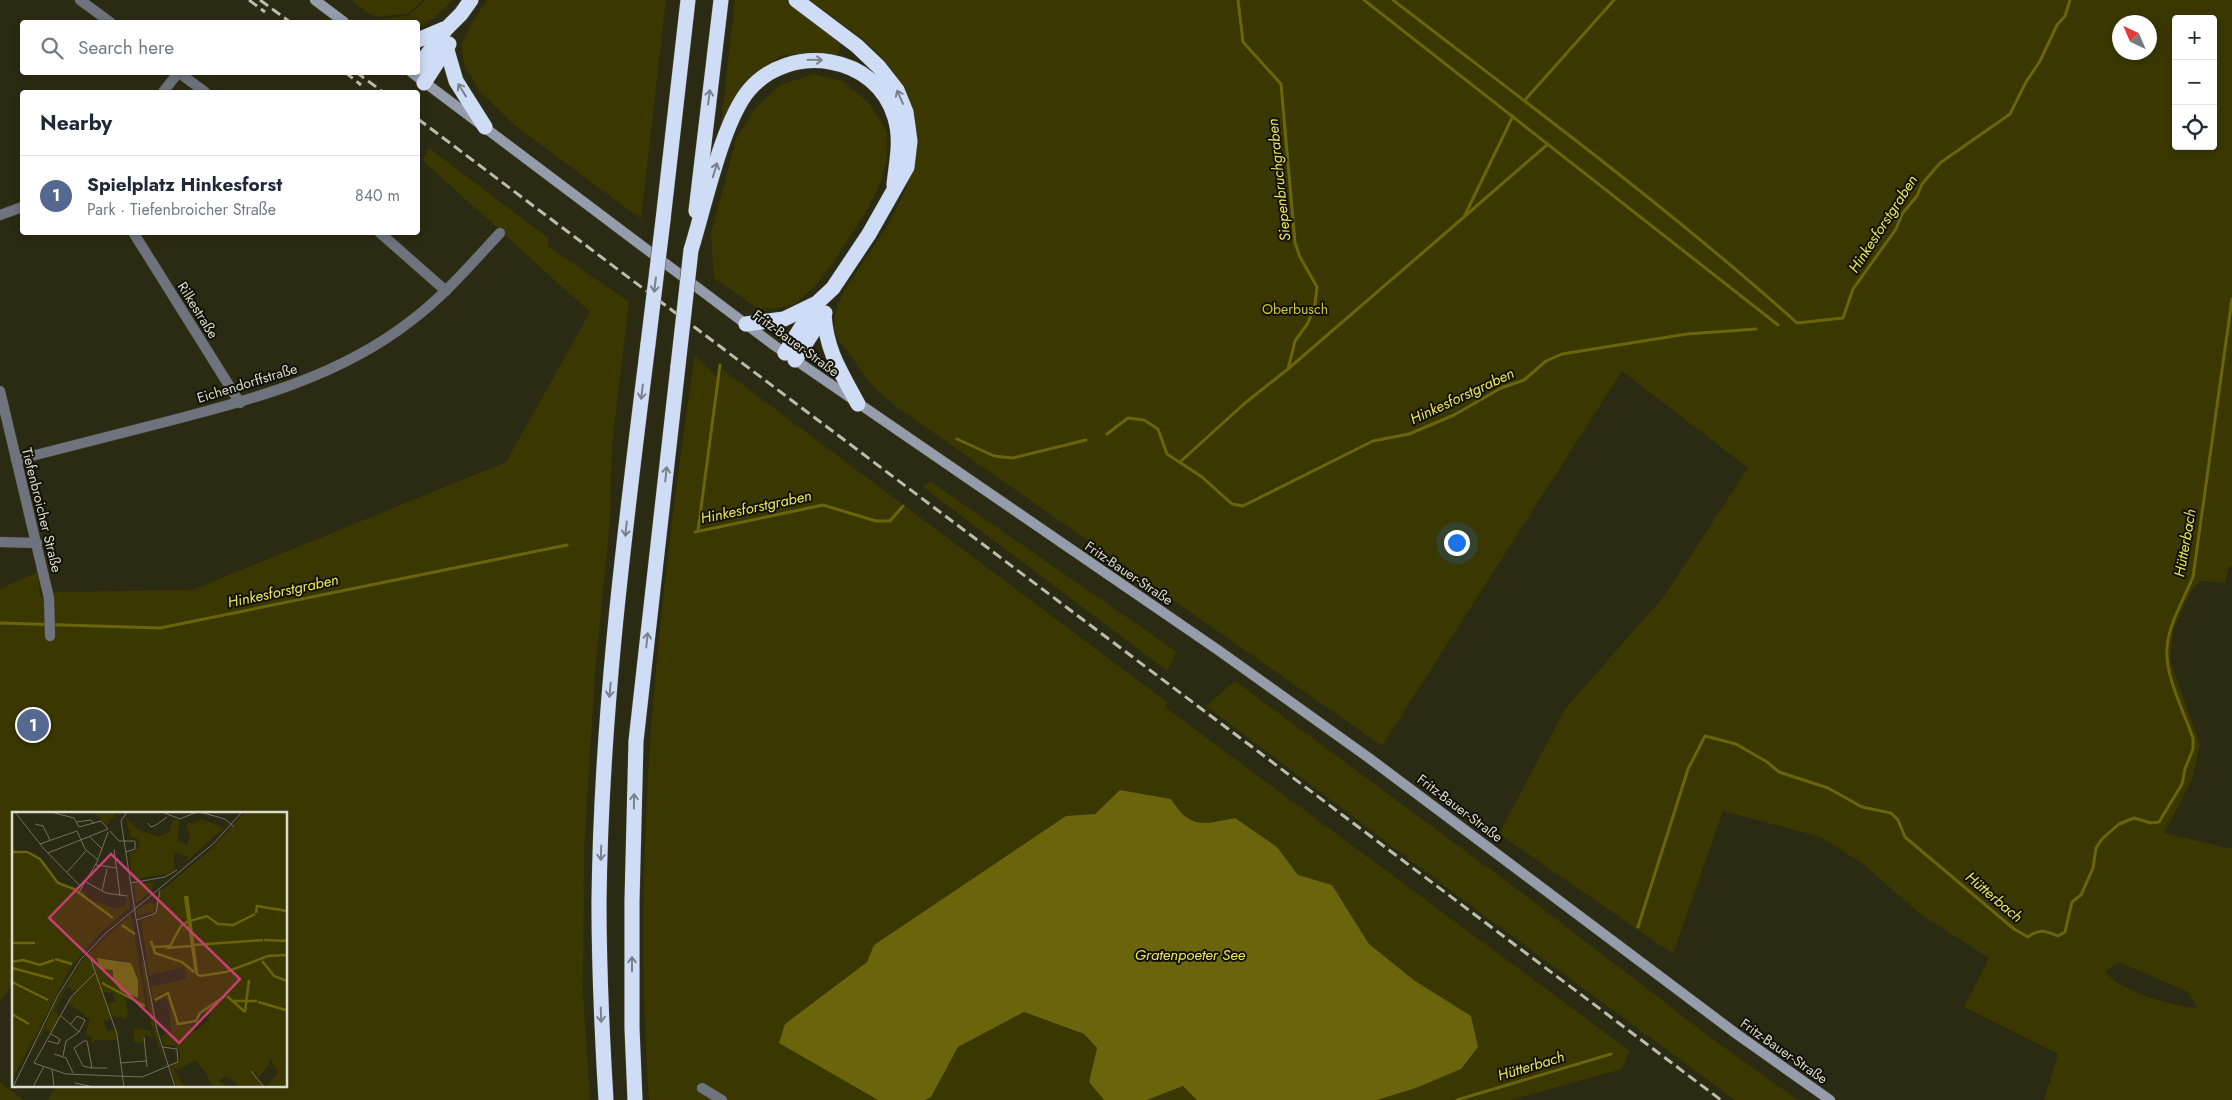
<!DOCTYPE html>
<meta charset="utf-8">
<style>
body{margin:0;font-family:Jost,sans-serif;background:#f2f2f3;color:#1f2937}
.controls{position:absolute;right:15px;top:15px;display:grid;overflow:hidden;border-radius:5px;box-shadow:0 2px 8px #0003}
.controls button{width:45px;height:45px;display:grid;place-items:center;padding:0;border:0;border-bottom:1px solid #e0e1e3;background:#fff;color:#1f2937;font:25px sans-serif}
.compass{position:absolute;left:2112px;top:15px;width:45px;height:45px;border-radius:50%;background:#fff;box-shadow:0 2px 8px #0003;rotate:316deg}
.you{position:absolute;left:1456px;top:542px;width:18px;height:18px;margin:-12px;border:4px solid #fff;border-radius:50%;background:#1a73e8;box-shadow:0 0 0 8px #1a73e833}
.badge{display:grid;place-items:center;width:32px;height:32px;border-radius:50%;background:#546890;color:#fff;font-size:16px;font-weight:700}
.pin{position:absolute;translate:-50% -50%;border:2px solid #fff;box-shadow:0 1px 5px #0006}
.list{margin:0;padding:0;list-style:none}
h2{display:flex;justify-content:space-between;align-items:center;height:65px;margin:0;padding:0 20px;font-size:21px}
h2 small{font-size:16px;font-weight:400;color:#747a83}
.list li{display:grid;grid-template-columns:32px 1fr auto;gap:15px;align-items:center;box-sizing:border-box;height:80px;padding:0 20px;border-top:1px solid #e0e1e3}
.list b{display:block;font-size:19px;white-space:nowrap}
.list p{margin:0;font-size:16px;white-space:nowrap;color:#747a83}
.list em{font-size:16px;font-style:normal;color:#747a83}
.icon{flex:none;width:28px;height:28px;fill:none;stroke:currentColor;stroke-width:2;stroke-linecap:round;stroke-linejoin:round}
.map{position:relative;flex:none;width:2232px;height:1100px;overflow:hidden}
.search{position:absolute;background:#fff;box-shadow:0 2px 8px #0003;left:20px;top:20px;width:400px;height:55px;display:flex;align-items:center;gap:12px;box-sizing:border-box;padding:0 18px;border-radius:5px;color:#747a83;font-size:19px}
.panel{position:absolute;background:#fff;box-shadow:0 2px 8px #0003;left:20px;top:90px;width:400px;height:145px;border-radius:5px}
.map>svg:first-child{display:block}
</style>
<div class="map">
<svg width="2232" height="1100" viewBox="0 0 2232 1100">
<rect width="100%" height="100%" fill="#2b2a13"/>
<!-- green -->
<g fill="#3a3700" fill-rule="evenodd">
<path d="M351,0h72l-16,14 -33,3z"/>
<path d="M426,0h27l-17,16 -18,12v-6h-41l-4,-2 35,-4z"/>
<path d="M487,0h179l-25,219 -128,-95 -35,-34 -7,-15 -6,-7 -4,-22 10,-22z"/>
<path d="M735,0h51l55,41 -3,16 -24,-4 -32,2 -25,18 -19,23 -18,37z"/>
<path d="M810,0h1422v566h-3l-4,17 -25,-2 -9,10 -17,37 -4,32 30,84 -8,36 -28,53 68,16v251h-188l14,-46 -94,-47 25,-49 -69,-44 -57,-50 -42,-27 -98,-26 -50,143 -174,-120 66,-125 100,-114 83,-127 -126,-97 -240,375 -448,-313c-19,-14 -46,-30 -60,-46 -10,-11 -17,-23 -25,-34 -5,-6 -13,-15 -14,-22 -4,-24 14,-48 26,-66 46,-66 86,-133 23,-205 -21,-23 -49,-41 -74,-60zM2176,19h37v127h-37zM2120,22h30v30h-30zM2118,962l70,30 10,17c-29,-5 -73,-15 -93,-37z"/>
<path d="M814,74l29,7 26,22 18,28v27l-7,26 -14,28 -34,52 -14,19 -21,20 -21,6 -19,-1 -43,-30 -3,-44 25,-95 20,-32 24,-22z"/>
<path d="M429,148l119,90v8l81,56 -17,143 -2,75 -15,154 -11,177 -1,143 7,106h-543l10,-14h229v-272h-272v169l-14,18v-412l38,-17 2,26 15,-6 137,-2 314,-128 84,-150 -168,-152z"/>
<path d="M695,355l24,24 4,-9 445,333 -3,4 465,344 -8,18 -112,31h-133l39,-12 -1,-107 -46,-37 -37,-59 -34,-10 -21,-28 -42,-29c-32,6 -44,11 -64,-19l-51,-9 -25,24 -29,2 -192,129 -7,17 -82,62 70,63 23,13h-229c-18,-250 9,-498 46,-745z"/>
<path d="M930,481l247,171 -10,19 -244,-184z"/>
<path d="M1235,681l286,211 193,148 84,60h-63l-253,-186 -276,-208z"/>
<path d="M1024,1012l60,22 13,14 -8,34 15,18h-179l6,-3 27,-50z"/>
<path d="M0,1082l24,18h-24z"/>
<path d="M1183,1086l14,14h-50z"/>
</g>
<!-- water -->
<path fill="#6a650b" d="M1120,790l51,9c20,31 32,25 64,19l42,29 21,28 34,10 37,59 46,37 56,35 7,31 -17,22 -45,19 -39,12h-180l-14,-14 -36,14h-43l-15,-18 8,-34 -13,-14 -60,-22 -66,35 -27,50 -6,3h-47l-99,-57 6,-19 82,-62 7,-17 192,-129 29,-2z"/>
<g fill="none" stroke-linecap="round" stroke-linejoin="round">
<!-- stream -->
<g stroke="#6a650b" stroke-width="3">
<path d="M1364,0l414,325"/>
<path d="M1393,0c136,105 276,208 404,323l46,-5 10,-29 43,-60 6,-15 15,-18 5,-12 18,-21 70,-49 16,-32 14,-21 17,-36 8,-9 5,-16"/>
<path d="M1525,100l89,-100"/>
<path d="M1465,216l83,-72"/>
<path d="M1288,369l176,-152 49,-101"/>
<path d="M1107,434l21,-16 16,2 14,9 9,25 35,23 30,27 11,2 130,-65 36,-7 45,-19 47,-27 23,-8 22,-19 16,-7 125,-20 69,-5"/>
<path d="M957,439l37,17 19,2 73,-18"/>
<path d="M1180,462l65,-59 43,-34 7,-28 13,-18 7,-19 2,-17 -17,-30 -5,-14 -14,-159 -38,-42 -5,-42"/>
<path d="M698,531l22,-166"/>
<path d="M695,532l128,-27 53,16h14l13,-15"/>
<path d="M0,623l160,5 407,-83"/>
<path d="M1638,927l50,-158 17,-33 31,8 31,18 12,10 49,16 34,19 29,6 7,7 7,17 109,92 14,8c11,-9 18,-6 30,-1l7,-4 7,-30 9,-7 12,-27 3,-20 6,-9 17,-15 15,-6 17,5 8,-1 23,-38 3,-15 8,-20v-11c-9,-26 -28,-62 -26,-89 1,-24 17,-50 26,-72l39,-278"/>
<path d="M1457,1100l154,-46"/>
</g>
<defs>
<g id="street">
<path d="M80,0l30,22"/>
<path d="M178,72l27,20"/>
<path d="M163,92l15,-19"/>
<path d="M0,215l22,-8"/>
<path d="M133,232l107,171"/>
<path d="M379,232l67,59"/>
<path d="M0,391l49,207 1,38"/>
<path d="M16,460c51,-13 102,-26 153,-39 85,-22 172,-45 243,-101 33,-25 60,-57 88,-87"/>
<path d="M0,542l37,1"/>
<path d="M702,1088l20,12"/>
</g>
<g id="secondary">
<path d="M315,0l29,22"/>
<path d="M411,72l364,274 443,304 151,108 369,277 92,65"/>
</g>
<g id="highway">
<path d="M418,40l26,-11"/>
<path d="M447,50l9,31 29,46"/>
<path d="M418,67l28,-38 15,-15 10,-14"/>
<path d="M424,83l25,-39"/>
<path d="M696,211l25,-211"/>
<path d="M663,220l25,-220"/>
<path d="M691,250c13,-41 31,-128 58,-160 41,-48 128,-36 146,28 7,23 1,45 -1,67"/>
<path d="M824,315c3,38 17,57 34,89"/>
<path d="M746,324l38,-5 31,-15"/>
<path d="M785,353l31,-49 17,-16 36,-54 38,-67 3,-26 -4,-29 -9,-22 -18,-23 -22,-21 -61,-46"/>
<path d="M795,360l30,-47"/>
<path d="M606,1100c-4,-66 -7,-132 -7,-198 2,-187 26,-373 49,-558"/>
<path d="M635,1100l-3,-72v-127l4,-160 42,-375"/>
</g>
</defs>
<!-- street casing -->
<use href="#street" stroke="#474631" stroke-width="11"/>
<!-- secondary casing -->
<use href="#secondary" stroke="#474631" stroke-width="11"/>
<!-- highway casing -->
<use href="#highway" stroke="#474631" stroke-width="16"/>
<!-- street -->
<use href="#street" stroke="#6e737d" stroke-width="10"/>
<!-- secondary -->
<use href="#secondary" stroke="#959dad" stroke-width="10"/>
<!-- highway -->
<use href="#highway" stroke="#cfdcf5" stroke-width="15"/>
<!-- rail -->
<g stroke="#bdbdae" stroke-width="3" stroke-dasharray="10 5" stroke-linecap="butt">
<path d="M249,0l16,12"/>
<path d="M260,0l30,22"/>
<path d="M345,72l16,13"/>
<path d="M356,72l27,20"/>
<path d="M418,119l1303,981"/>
</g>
<defs>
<g id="highway-bridge">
<path d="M648,344l15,-124"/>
<path d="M678,366l13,-116"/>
</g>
</defs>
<!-- highway-bridge casing -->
<use href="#highway-bridge" stroke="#474631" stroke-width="16" stroke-linecap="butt"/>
<!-- highway-bridge -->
<use href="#highway-bridge" stroke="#cfdcf5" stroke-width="15"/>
</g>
<!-- one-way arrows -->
<defs><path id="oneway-shaft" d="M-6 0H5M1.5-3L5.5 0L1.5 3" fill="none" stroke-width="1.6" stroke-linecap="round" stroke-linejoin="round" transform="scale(1.25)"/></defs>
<g stroke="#7a818a">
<use href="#oneway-shaft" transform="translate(815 60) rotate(1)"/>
<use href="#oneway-shaft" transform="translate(462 90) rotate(-122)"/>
<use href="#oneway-shaft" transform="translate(709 97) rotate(-83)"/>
<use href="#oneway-shaft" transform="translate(900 97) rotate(-114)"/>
<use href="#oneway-shaft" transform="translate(715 170) rotate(-73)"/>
<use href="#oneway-shaft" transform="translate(655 285) rotate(97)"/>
<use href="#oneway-shaft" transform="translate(642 392) rotate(97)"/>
<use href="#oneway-shaft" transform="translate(666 474) rotate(-84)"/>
<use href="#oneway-shaft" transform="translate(626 529) rotate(96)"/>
<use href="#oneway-shaft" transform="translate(647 640) rotate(-84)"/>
<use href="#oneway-shaft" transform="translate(610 690) rotate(95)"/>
<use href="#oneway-shaft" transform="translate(634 801) rotate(-89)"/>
<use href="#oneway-shaft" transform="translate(601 853) rotate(92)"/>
<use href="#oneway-shaft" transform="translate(632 964) rotate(-90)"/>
<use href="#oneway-shaft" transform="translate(601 1015) rotate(88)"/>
</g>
<g text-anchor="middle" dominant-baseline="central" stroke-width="4" stroke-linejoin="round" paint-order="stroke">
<!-- park labels -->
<g font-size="14" fill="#d0c837" stroke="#121208">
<text x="1295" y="309">Oberbusch</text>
</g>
<!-- street labels -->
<g font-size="14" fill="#dcdcce" stroke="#121208">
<text transform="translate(198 310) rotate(58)">Rilkestraße</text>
<text transform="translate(796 343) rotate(36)">Fritz-Bauer-Straße</text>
<text transform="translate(247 383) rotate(-17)">Eichendorffstraße</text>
<text transform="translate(42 510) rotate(76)">Tiefenbroicher Straße</text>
<text transform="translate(1129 573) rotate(34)">Fritz-Bauer-Straße</text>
<text transform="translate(1460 808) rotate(37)">Fritz-Bauer-Straße</text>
<text transform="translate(1784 1051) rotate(35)">Fritz-Bauer-Straße</text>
</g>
<!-- water labels -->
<g font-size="15" font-style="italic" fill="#ede55a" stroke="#121208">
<text transform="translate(1279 180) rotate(-96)">Siepenbruchgraben</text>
<text transform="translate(1883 224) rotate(-57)">Hinkesforstgraben</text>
<text transform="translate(1462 396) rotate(-25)">Hinkesforstgraben</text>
<text transform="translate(756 507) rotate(-12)">Hinkesforstgraben</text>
<text transform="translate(2185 543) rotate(-80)">Hütterbach</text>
<text transform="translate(283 591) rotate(-12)">Hinkesforstgraben</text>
<text transform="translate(1994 897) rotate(40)">Hütterbach</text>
<text x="1190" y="955">Gratenpoeter See</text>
<text transform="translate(1531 1066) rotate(-17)">Hütterbach</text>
</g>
</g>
<!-- overview -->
<g transform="translate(12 812)">
<rect width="275" height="275" fill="#2b2a13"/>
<path d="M82,0h20l1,5 -6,2 1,4 -4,2zM233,0h42v275h-21l12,-15 -8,-14 -1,7 -10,12 -6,-6 10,16h-21l-17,-11 -6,5 11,6h-18l-6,-14 -11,-13 -17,10 -5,-2 11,19h-7l-7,-19 10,-8v-9l-6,-6h-10l-3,-8 10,-6 -2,-26 -4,-7 -11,5 -3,-16 35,-8 -2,-12 -35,8 -8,-55 11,-4 6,-22 50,-42zM194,199l4,3 -2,6 -13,12 -5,-8zM114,6l12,11 21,8 11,-6 3,-11h6l-1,20 9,6 3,-11 -4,-9 4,-4 3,3 8,-6 23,9 -41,36 6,-7 -15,-5v17l-5,5 -34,5 -3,-1 -3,-25 9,-4 2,-5 -2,-5 -8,-3zM0,37l28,10 19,23 22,7 8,10 25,10 13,-4v-18l3,20 -33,29 -27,33 -58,111zM142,70l-2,8 -16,13 -2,-19zM137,91l5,1 1,7 -17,5 -1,-6zM119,102l15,93 -21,-11 3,16 -2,7 -14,-3 -4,-13 7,-1 -2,-9 -10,-1 9,27 -8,2 1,6 3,4 7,-1 3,10h-22l-4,3v-6l-7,-2 5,-16 -22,-16 8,-12 -9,-4 -13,24 6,6 -8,15 -7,-3 -14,24 25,-51 28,-44zM87,146l28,3 10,14 1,16 -24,-9 -1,-12h-10zM129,151h3l19,97 -11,-34zM122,217l16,1 3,7 -10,-2 1,8 -10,-1z" fill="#3a3700" fill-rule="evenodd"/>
<path d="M85,146l34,5 7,17v18l-17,-7 -8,-11v-10l-13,-1z" fill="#6a650b"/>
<path fill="none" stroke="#6a650b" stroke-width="2.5" d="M0,40h15l13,7 18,24 16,6 39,29M173,84l11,77M175,84l10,78 3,2 26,-4 42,-16 19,-1M244,101l1,-7 30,5M178,109l17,-5 11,8 15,1 22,-11M110,113l13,9M252,128l23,1M139,129l4,12 27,9 12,10M0,131h23M182,133l69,-5M142,135l16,-1 11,-20 7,-5M154,136l25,-2M43,147l17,5M250,149l12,15 13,5M0,150l11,-2 17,5 14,-5M0,156l41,11M0,170l36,18M90,171l43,23M215,184l18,16M143,188l13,-7 10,31 18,-3 4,-8 25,-17M220,189h25M246,190l28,8M233,200l4,-32M0,202l17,10"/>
<path fill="none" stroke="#72715e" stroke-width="1" d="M3,0l29,37 38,39M39,0l23,6 5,9 22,-6 7,8M115,0l-6,9 15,97 21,112 18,57M150,0l18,7 17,-7M188,0l25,7 9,8M64,10l15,-2 3,4M136,11l3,4 5,-2 11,-8M23,12l8,2 7,14M98,19l9,10h16v8l-9,3M78,25l12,12M28,32l37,-13 8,18 13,11M102,37l6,47M36,41l60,-24M84,53l21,3M55,60l19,-21M74,70l20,11 21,3M119,71l34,-6 12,-7M90,79l5,-22M66,82l19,-32 11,-30M125,108l19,-7 4,-23M78,145l27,77 7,53M83,161l-24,24 -37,66 32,11 76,3 36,-15 -1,-13 -15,-2M49,204l18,16 -13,9 -3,15M59,212l6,-8 8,4 -6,12M132,225l3,30M36,229l10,3 2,-5 -9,-5M42,242l12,4 7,15M108,251l26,-2M80,256l-5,-27h-3l-10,7 9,18 4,1 5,1h15M40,257l2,18M239,259l13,16M63,271l19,4M1,275l44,-90 24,-38 25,-26 108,-90 28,-31M21,275l11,-21"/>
<path fill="#c73f72" fill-opacity="0.15" stroke="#c73f72" stroke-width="2.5" d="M99,42l129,125 -61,64 -130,-125z"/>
<rect width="275" height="275" fill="none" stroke="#dcdcce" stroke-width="2.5"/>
</g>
</svg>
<div class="controls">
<button>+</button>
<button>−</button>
<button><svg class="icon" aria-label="locate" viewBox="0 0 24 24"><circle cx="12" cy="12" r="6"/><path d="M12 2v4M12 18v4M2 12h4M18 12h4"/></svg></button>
</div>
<svg class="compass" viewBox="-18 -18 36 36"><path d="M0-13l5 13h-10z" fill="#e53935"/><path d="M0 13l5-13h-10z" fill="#747a83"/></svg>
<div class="you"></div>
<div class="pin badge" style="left:33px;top:725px">1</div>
<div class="search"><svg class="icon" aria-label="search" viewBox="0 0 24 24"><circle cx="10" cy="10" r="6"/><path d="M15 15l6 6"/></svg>Search here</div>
<section class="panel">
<h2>Nearby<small></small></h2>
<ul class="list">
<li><span class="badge">1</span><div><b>Spielplatz Hinkesforst</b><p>Park · Tiefenbroicher Straße</p></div><em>840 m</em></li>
</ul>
</section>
</div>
